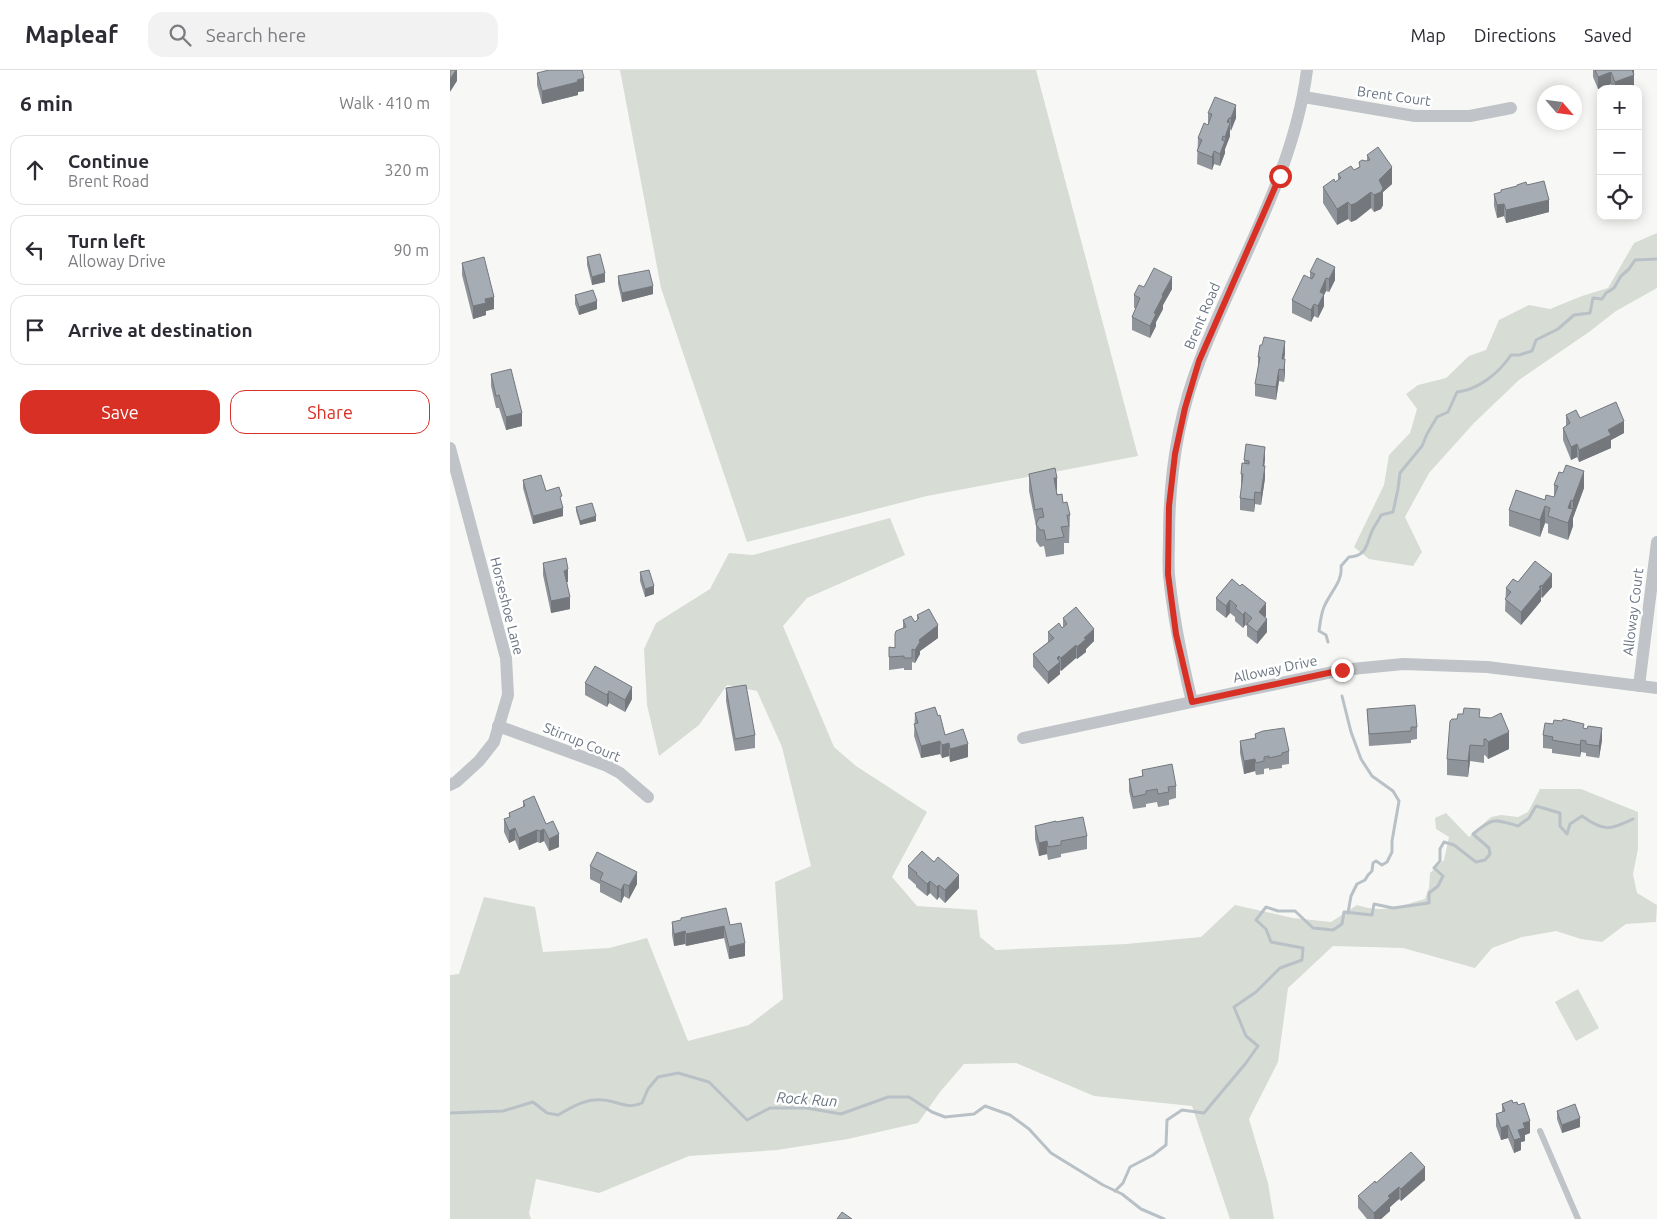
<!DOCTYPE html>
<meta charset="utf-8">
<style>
body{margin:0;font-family:Ubuntu,sans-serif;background:#f2f2f3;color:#2b2b33}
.controls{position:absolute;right:15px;top:15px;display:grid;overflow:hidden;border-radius:10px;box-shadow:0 2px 12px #0003}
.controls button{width:45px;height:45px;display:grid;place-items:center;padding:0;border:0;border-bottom:1px solid #e1e1e2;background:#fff;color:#2b2b33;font:25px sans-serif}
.compass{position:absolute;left:1087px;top:15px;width:45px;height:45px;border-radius:50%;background:#fff;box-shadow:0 2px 12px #0003;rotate:118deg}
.stop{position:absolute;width:15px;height:15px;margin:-11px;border:4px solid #d93025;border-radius:50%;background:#fff}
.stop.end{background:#d93025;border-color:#fff;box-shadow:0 1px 5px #0008}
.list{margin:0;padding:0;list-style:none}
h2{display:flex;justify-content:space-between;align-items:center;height:65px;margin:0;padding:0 20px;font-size:21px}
h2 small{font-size:16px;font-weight:400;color:#7c7c81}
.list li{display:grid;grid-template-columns:32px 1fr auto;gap:15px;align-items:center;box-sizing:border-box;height:70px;margin:0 10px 10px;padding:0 10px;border:1px solid #e1e1e2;border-radius:15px}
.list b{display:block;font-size:19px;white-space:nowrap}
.list p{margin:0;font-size:16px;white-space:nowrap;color:#7c7c81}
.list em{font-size:16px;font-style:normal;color:#7c7c81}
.actions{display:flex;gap:10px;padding:15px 20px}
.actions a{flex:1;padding:11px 0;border:1px solid #d93025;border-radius:15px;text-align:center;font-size:18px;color:#d93025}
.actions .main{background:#d93025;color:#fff}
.icon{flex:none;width:28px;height:28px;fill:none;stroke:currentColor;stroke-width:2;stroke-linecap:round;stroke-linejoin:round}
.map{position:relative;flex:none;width:1207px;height:1149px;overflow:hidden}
header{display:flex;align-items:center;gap:30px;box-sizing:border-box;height:70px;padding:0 25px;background:#fff;border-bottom:1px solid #e1e1e2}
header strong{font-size:24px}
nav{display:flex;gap:28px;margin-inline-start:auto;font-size:18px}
.search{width:350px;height:45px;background:#f2f2f3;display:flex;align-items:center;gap:12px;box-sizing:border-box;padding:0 18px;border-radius:15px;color:#7c7c81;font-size:19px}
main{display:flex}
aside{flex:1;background:#fff}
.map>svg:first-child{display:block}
</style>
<header>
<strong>Mapleaf</strong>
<div class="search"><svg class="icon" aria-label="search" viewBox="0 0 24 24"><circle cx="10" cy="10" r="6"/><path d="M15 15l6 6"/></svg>Search here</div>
<nav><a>Map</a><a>Directions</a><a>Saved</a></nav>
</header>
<main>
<aside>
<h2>6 min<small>Walk · 410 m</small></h2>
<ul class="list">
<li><svg class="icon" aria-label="ahead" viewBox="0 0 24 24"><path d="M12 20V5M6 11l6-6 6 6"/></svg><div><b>Continue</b><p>Brent Road</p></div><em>320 m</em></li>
<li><svg class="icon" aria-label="left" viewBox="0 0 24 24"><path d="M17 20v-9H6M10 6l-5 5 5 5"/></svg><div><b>Turn left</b><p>Alloway Drive</p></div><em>90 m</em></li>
<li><svg class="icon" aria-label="arrive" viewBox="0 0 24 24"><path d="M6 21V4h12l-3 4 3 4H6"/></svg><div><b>Arrive at destination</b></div></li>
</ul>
<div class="actions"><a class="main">Save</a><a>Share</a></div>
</aside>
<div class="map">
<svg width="1207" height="1149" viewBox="0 0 1207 1149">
<rect width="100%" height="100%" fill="#f7f8f5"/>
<!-- green -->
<g fill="#d7dcd5">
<path d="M170,0h416l102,386 -211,40 -180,46 -86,-254z"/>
<path d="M1207,163v55l-41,23 -27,21 -70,48 -45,43 -45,50 -24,44 17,35 -9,14 -44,-7 -15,-12 30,-62 5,-30 21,-22 7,-24 -11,-15 12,-9 28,-7 23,-22 17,-6 13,-30 30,-15 21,4 32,-13 26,-8 26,-45z"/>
<path d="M440,448l15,37 -98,43 -24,28 51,121 22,19 71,46 -35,65 25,29 60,4 3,27 16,13 130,-6 75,-7 34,-32 58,13 38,4 26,-17c25,9 43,1 68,-6l4,-11 1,-15 14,-13 5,-23 -13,-8 -1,-11 11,-5 23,24 22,-20 10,-2 17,2 10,-5 12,-23h41l57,23v37l-5,25 4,19 20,12 -1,17 -30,2 -24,18 -21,-3 -25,-8 -34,6 -30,11 -17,20 -72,-20 -70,-2 -45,42 -10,74 -29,57 19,64 6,36h-44l-38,-113 -98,-10 -78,-33 -52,1 -24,28 -22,31 -70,16 -71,11 -88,6 -90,37 -63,-14 -7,34 2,6h-81v-244l9,-1 25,-77 51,10 8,45 66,-4 38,-10 41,103 61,-16 34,-26 -8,-117 36,-16 -29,-119 -25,-56 -30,-6 -28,40 -40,31 -12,-51 -3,-56 12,-26 54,-34 19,-36 24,2z"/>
<path d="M1128,919l21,39 -23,13 -21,-39z"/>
</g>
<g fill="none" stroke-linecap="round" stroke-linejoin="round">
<!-- stream -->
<g stroke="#b9c1c7" stroke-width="3">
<path d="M878,572l-2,-7 -7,-4c1,-8 2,-17 5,-24 6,-15 19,-25 17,-41l8,-9c19,-1 17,-14 24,-28 2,-4 6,-9 8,-14l12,-3 5,-23 2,-16 22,-27 5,-12 10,-17 11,-5 9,-20c21,-2 42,-19 54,-37h8l13,-4 4,-11 22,-11 16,-14 16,-2 3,-15 9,1 4,-6 8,-5 7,-12 8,-7 6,-9 22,-1"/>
<path d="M892,626l9,36 10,27 11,17 21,15 6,10 -7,40v11l-5,10 -5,3 -6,-4 -3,2 -1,8 -4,4 -3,5 -8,4 -6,12 -3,17"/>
<path d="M0,1043l53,-2 30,-9 14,11 11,2c14,-8 28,-17 45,-15 15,1 24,10 39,3l6,-14 10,-12 20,-4 31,9 38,38 23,-12h37l34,6 47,-17h21l23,15 13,5 29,-3 11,-8 25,9 19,14 22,24 52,32 19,9 19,15 23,10"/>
<path d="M665,1121l8,-8 7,-16 23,-12 13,-10 1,-25 15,-10 22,3 42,-50 12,-17 -12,-10 -12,-29 22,-15 24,-24 22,-8 1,-12 -32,-6 -5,-13 -10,-9 10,-13 12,4h17l18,17 20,2 9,-6 2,-12 28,3 2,-11 19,4 36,-5v-10l9,-7 5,-10 -9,-8 6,-7v-12l4,-7 10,3 22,17 9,-2 5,-6 -1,-6 -16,-14c20,-17 21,-15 45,-8l11,-8 7,-12 24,7v13l7,8 3,-10 12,-8c22,16 28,14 51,3"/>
</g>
<!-- service -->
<path stroke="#c0c3c7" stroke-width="6" d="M1090,1061l38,88"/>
<!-- minor -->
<g stroke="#c0c3c7" stroke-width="12">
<path d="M854,27l111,19h55l41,-8"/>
<path d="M0,378l56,210 2,37 -14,47 -15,19 -23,21 -6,3"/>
<path d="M1189,616l18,-144"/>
<path d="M742,632c-10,-42 -19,-84 -23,-127 -1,-12 0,-25 0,-38 0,-59 9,-121 31,-177 37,-96 94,-187 107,-290"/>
<path d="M48,656l107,39 15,8 28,24"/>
<path d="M573,668l319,-68 61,-6 84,3 170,21"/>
</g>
</g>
<!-- wall -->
<g fill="#8f949a">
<path d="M1143,0h41v17l-5,2h-17l-1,-5 -13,5 -5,-12z"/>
<path d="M87,3l47,18 -6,1v3l-36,9 -5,-19z"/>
<path d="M758,43l28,5 -6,13v5l-5,13v4l-5,13 -6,-2 -2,6 -15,-6 1,-26 10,-14z"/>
<path d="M917,85l25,29 -9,8v13l-2,4 -7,3 -3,-4 -15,12 -5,2 -3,-3 -11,6 -14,-22v-16l12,-5 3,-2v-6l16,-4 5,-3 8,-6z"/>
<path d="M1077,115l22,27 -43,11 -2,-7 -7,2 -3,-12v-12l7,-2v-2z"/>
<path d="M137,187l18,25 -13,3 -5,-20z"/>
<path d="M12,193l32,46 -8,2v4l-13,4 -11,-44z"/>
<path d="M860,202l25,8 -6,12 -3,-1 -2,4v11l-6,12 -4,-2 -3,6 -19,-9v-13l18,-22z"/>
<path d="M168,206l35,18 -31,8 -4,-18z"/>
<path d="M694,217l28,2 -9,16v4l-7,13v4l-6,12 -18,-8v-13l4,-9h-2v-13z"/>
<path d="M125,225l22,14 -18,6 -4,-11z"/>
<path d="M835,284l-1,5 1,13 -1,10 -5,-1 -3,19 -21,-4v-12l3,-15v-12z"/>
<path d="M41,304l31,52 -16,4 -7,-22h-3l-5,-22z"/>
<path d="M1116,345l14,3 44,15 -13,7v8l-32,14 -2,-5 -6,3 -8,-20v-12l3,-2z"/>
<path d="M815,389l-1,7 1,12 -4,27 -6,-1 -1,8 -14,-2v-12l2,-12h-1v-12l3,-10v-4z"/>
<path d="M579,404l28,19 13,22 -1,28h-5v11l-18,3 -2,-11 -4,1 -4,-6v-15l-7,-35z"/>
<path d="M73,410l23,11 17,25 -30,8 -10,-36z"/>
<path d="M1104,415l30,3 -11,30v8l-5,14 -20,-7v-9l-3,-1 -5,14 -31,-11v-16l45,-13z"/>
<path d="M126,437l20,14 -16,4 -4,-14z"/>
<path d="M1085,491l17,26 -10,11 -1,-1v4l-20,24 -16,-14 1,-23 12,-6z"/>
<path d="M93,493l25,19h-2l4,27 -19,4 -8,-38z"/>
<path d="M190,502l14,22 -9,3 -5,-16z"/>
<path d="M782,509l34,37 -1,1 2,15 -10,12 -10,-8v-10l-2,-1 -2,3 -8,-7v-4l-5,-4 -4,5 -10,-8v-12z"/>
<path d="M467,545l21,23 -18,13v3l-5,9 -3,-1v8h-8v-2l-15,2v-23h6v-13l8,-6v-8l12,2 2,-2z"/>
<path d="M613,548l31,23 -8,8v3l-9,7 -1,-1 -15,13 -1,-1v4l-12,10 -15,-17v-13l15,-12v-10l15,-5z"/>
<path d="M135,613l47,16 -7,13 -16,-9 -2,4 -22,-12z"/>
<path d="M276,618l29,47v13l-20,3 -9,-50z"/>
<path d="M917,639l50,18v12l-6,1v3l-42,3z"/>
<path d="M465,643l30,22 23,22 -18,5 -1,-6 -7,2 -2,-4 -19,4 -7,-22z"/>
<path d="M1030,647l29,32 -21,10 -2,-3 -2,-1v8l-14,-2 -2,16 -21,-2v-16z"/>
<path d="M1103,654l31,5 18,11 -3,18 -13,-2v-3l-5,-1 -1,5 -28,-4v-4l-9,-1v-13z"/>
<path d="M805,664l34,17v13l-7,1v3l-13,2v-2l-5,1v5l-8,1 -1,-4 -11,3 -4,-21v-12l15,-3z"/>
<path d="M692,700l34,16v12l-7,2v5l-11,2 -1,-5 -11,2v3l-13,2 -4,-18v-12l13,-3z"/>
<path d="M73,731l23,23 13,23 -10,4 -5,-10 -4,2 -3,-1 -18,8 -4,-10 -6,3 -5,-11v-13l5,-2v-4l14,-6z"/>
<path d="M606,752l31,14v13l-26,5v3l-13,3 -1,-6 -8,2 -4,-17v-13z"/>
<path d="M140,796l47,18 -8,15 -5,-3 -3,7 -21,-11v-8l-10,-5z"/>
<path d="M458,796l51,22 -14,15 -6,-6 -2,3 -7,-7 -3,3 -11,-9v-2l-8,-7z"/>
<path d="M222,852l58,3 15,31 -16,3 -5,-21 -38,8 -1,-2 -11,2 -2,-11z"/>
<path d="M1063,1033l17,30 -5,2v6l-4,1v8l-7,3 -6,-15 -7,2 -5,-14v-12l6,-2v-8z"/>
<path d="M1107,1041l23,16 -18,6 -5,-14z"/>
<path d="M975,1110l-24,21 -2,-2 -9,8v4l-9,8h-14l-9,-11v-12l18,-13z"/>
</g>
<!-- shaded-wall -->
<g fill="#74787d">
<path d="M6,0h1v11l-7,11v-13z"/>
<path d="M1180,0h4v17l-5,2h-14v-7z"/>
<path d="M1161,2v12l-13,5v-12z"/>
<path d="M134,8v13l-6,1v3l-36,9v-13z"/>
<path d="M786,35v13l-5,13v-13z"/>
<path d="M779,48v10l1,-5v13l-5,13v4l-5,13v-12l2,-14 1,-4v10l2,-5 2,-19z"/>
<path d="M764,81v13l-2,6v-13z"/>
<path d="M942,97v17l-9,8v13l-2,4 -7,3v-17l5,-15z"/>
<path d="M921,122v16l-15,12 -5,2v-17z"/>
<path d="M1099,130v12l-43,11v-13z"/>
<path d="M898,132v17l-11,6v-16z"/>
<path d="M1054,134v12l-7,2v-13z"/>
<path d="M885,197v13l-6,12v-13z"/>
<path d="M155,203v9l-13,3v-8z"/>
<path d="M722,207v12l-9,16v4l-7,13v4l-6,12v-12l4,-13 8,-18z"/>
<path d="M876,208v13l-2,4v11l-6,12v-12l2,-14z"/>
<path d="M203,216v8l-31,8v-9z"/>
<path d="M44,227v12l-8,2v4l-13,4v-13l12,-7z"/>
<path d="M147,231v8l-18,6v-8z"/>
<path d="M864,234v12l-3,6v-12z"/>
<path d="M835,271v13l-3,17v-12z"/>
<path d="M835,289v13l-1,10v-12z"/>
<path d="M829,299v12l-3,19v-13z"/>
<path d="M72,343v13l-16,4v-13z"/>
<path d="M1174,351v12l-13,7v8l-32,14v-12l29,-20z"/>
<path d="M1127,374v13l-6,3v-13z"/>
<path d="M815,377v12l-2,19v-12z"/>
<path d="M815,396v12l-4,27v-12z"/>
<path d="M1134,401v17l-11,30v-17z"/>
<path d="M604,408h3v16z"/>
<path d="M805,422v12l-1,8v-12z"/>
<path d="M1121,430v15l2,-6v17l-5,14v-32z"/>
<path d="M1095,436v17l-5,14v-17z"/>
<path d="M113,438v8l-30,8v-8z"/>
<path d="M146,446v5l-16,4v-4z"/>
<path d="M118,499v13l-4,1v-12z"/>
<path d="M1102,504v13l-10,11v-12z"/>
<path d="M1091,515v16l-20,24v-13z"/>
<path d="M204,516v8l-9,3v-8z"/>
<path d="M120,527v12l-19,4v-12z"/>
<path d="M780,530v13l-4,5v-12z"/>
<path d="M816,533v13l-7,8v-12z"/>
<path d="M795,542v13l-2,3v-13z"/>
<path d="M817,549v13l-10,12v-12z"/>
<path d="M488,555v13l-18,13v3l-5,9v-13l4,-10z"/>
<path d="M644,559v12l-8,8v3l-9,7v-12l7,-9z"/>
<path d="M626,575v13l-15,13v-13z"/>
<path d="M609,586v6h1v12l-12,10v-12l9,-14z"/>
<path d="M182,617v12l-7,13v-12z"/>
<path d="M159,621v12l-2,4v-12z"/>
<path d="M1152,658v12l-3,18v-12z"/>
<path d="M1059,662v17l-21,10v-17z"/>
<path d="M1131,670v12l-1,5v-12z"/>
<path d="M490,671v13l-19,4v-12z"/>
<path d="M499,673v13l-7,2v-13z"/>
<path d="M518,674v13l-18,5v-13z"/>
<path d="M1020,675v16l-2,16v-16z"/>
<path d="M805,689v12l-11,3v-13z"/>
<path d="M65,758v12l-6,3v-12z"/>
<path d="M94,759v12l-4,2v-12z"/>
<path d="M87,760v12l-18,8v-12z"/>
<path d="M109,764v13l-10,4v-12z"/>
<path d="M597,771v13l-8,2v-13z"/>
<path d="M187,802v12l-8,15v-13z"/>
<path d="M509,805v13l-14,15v-13z"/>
<path d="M480,811v12l-3,3v-12z"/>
<path d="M174,814v12l-3,7v-13z"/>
<path d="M489,815v12l-2,3v-13z"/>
<path d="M274,856v12l-38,8v-12z"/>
<path d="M235,861v13l-11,2v-12z"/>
<path d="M295,873v13l-16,3v-12z"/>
<path d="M1130,1048v9l-18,6v-8z"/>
<path d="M1080,1051v12l-5,2v6l-4,1v8l-7,3v-13l4,-10 5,-7z"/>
<path d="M1058,1055v13l-7,2v-12z"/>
<path d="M975,1097v13l-24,21v-12z"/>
<path d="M949,1117v12l-9,8v4l-9,8h-7v-6l14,-17z"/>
</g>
<!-- building -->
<g fill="#a6acb3" stroke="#74787d">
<path d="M0,0h6l-6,9z"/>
<path d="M99,0h33l2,8 -7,2 1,2 -36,9 -5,-18z"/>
<path d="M1145,0h37l2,5 -19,7 -4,-10 -13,5z"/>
<path d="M765,27l21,8 -5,13h-2l-2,4 3,1 -5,14 -2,-1 -1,4 3,1 -5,13 -6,-3 -2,6 -15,-6 5,-11 -4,-2 6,-15 4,2 4,-11 -4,-1z"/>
<path d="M928,77l14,20 -13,13 4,8 -2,4 -7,3 -3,-3 -15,11 -5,2 -3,-3 -11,7 -14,-22 11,-8 1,3 6,-4 -3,-4 13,-8 3,4 6,-3 -1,-5 3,-2 4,1 4,-1 -3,-5z"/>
<path d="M1094,111l5,19 -43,10 -2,-6 -7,1 -3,-11 7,-2v-2l16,-4v-1l9,-3 1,3z"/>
<path d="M150,184l5,19 -13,4 -5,-20z"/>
<path d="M34,187l10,40 -9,2 1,4 -13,3 -11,-43z"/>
<path d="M867,188l18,9 -6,12 -3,-1 -6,14 4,2 -6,12 -4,-2 -3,6 -19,-10 12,-25 8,4 3,-5 -5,-2z"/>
<path d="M704,198l18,9 -10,18 1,1 -9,17 2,1 -6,12 -18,-9 8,-19 -6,-3 5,-10 5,2z"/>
<path d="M199,200l4,16 -31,7 -4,-17z"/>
<path d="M143,220l4,11 -18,6 -4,-12z"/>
<path d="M814,267l21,4 -3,18h3l-1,11 -5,-1 -3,18 -21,-3 5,-27h-2l2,-12h2z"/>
<path d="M61,299l11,44 -16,4 -7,-22 -3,1 -5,-22z"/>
<path d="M1166,332l8,19 -16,9 3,5 -32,15 -2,-6 -6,3 -8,-19 7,-5 -4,-8 10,-5 4,8z"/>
<path d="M796,374l19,3 -2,19h2l-4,27 -6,-1 -1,8 -14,-2 3,-24h-2l1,-11 7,1v-3l-5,-1z"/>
<path d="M1116,395l18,6 -11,30 -2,-1 -3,8 5,1 -5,14 -20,-7 2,-8 -5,-2 -5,14 -31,-10 7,-20 29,10 1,-5 8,2 4,-11 -4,-1 5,-13 4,1z"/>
<path d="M605,398l2,10h-3l3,17 5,-1 1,9 4,-1 3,13h-3l2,11 -8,1 3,10 -18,3 -2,-10h-4l-4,-6 3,-6 5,-1 -2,-9 -7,2 -6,-36z"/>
<path d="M91,405l5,16 13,-4 3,9 -2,1 3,11 -30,8 -10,-36z"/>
<path d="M142,433l4,13 -16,5 -4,-14z"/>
<path d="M116,488l2,11 -4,2 6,26 -19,4 -8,-38z"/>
<path d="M1085,491l17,13 -10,12 -1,-1 -2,2 2,1 -20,24 -16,-13 6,-7 -5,-4 7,-9 5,3z"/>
<path d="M199,500l5,16 -9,3 -5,-17z"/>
<path d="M782,509l8,7 2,-2 24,19 -7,9 8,7 -10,13 -10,-8 5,-6 -7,-6 -2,3 -8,-7 2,-2 -7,-6 -4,6 -10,-8z"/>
<path d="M626,537l18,22 -10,9 2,1 -9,8 -1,-2 -15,13 -2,-2 -2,2 3,4 -12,10 -15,-18 21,-16 -6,-6 11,-9 3,5 5,-4 -4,-6z"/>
<path d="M479,539l9,16 -19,15 1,2 -5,8 -3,-1v9h-8v-2l-15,1v-10l6,1v-14l1,-3 10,-4 -3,-7 8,-4 4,6 4,-4 -2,-3z"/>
<path d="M145,596l37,21 -7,13 -16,-9 -2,4 -22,-12z"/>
<path d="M296,615l9,50 -20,4 -9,-51z"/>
<path d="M965,635l2,22h-6v4l-42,3 -2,-25z"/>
<path d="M485,637l3,9 2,-1 5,20 18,-6 5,15 -18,5 -1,-6 -7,2 -2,-4 -19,5 -7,-22 4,-1 -3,-10z"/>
<path d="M1014,638l16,1 -1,8 12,1 10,-5 8,19 -21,10 -2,-3h-2v7l-14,-1 -2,16 -21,-2 3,-38 2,-2h5l1,-5h5z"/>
<path d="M1113,649l21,5 -1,4 4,1 1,-3 14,2 -3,18 -13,-2v-3l-5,-1 -1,5 -28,-5 1,-3 -10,-2 2,-12 8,1 1,-4 8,1z"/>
<path d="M834,658l5,23 -7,2v2l-13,3v-2l-5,1v4l-8,2 -1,-4 -11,2 -4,-20 16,-3 -1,-4 8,-3z"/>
<path d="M722,694l4,22 -8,1 1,5 -11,2 -1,-5 -11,2v3l-13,3 -4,-18 14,-3 -1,-6z"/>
<path d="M84,726l12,28 7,-3 6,13 -10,5 -5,-10 -4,2 -3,-1 -18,8 -4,-10 -6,3 -5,-12 6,-2 -1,-4 16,-7 -2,-5z"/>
<path d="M633,747l4,19 -26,5v4l-13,2 -1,-6 -8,2 -4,-17 21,-5v1z"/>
<path d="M472,781l12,11 4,-5 21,18 -14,15 -6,-5 -2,2 -7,-6 -3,3 -11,-10 1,-1 -9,-7z"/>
<path d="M147,782l40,20 -8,14 -5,-2 -3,6 -21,-10 3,-7 -13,-7z"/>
<path d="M276,838l4,17 11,-2 4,20 -16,4 -5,-21 -38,8 -1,-3 -11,3 -2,-12 9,-2v-2z"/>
<path d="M1062,1030l1,3 4,-1 1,3 6,-2 6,18 -7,2 2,5 -7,2 3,8 -7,2 -6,-15 -7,3 -5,-14 9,-3 -3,-7z"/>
<path d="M1125,1034l5,14 -18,7 -5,-14z"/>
<path d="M961,1082l14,15 -24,22 -2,-2 -11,9 2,2 -16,15 -16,-17 17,-15 1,2z"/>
<path d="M392,1142l10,7h-15z"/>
</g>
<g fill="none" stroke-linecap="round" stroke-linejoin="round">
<!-- route -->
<path stroke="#d93025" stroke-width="6" d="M830,106l-81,185 -14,47 -10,46 -6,52 -1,68 8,60 16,68 150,-32"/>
</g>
<g text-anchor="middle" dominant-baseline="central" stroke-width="5" stroke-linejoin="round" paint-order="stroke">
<!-- street labels -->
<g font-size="14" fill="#6a7583" stroke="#fff">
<text transform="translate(944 26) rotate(8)">Brent Court</text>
<text transform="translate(752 246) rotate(-67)">Brent Road</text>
<text transform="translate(57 536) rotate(76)">Horseshoe Lane</text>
<text transform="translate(1183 542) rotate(-83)">Alloway Court</text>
<text transform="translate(825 599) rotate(-12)">Alloway Drive</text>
<text transform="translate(132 672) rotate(22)">Stirrup Court</text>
</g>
<!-- water labels -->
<g font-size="15" font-style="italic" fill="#66757f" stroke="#fff">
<text transform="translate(357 1029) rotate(4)">Rock Run</text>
</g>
</g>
</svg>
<div class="controls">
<button>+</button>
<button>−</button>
<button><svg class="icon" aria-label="locate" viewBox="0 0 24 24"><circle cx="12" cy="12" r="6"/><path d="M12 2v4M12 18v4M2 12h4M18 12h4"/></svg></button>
</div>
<svg class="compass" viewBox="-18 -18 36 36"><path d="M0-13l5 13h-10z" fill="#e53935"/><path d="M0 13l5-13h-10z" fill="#7c7c81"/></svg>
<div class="stop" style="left:830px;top:106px"></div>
<div class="stop end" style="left:892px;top:600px"></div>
</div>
</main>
